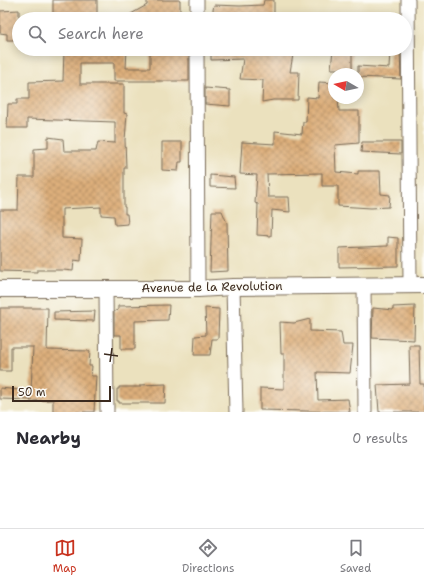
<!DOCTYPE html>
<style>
body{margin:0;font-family:"Shantell Sans",sans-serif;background:#f7f7f7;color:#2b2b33}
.compass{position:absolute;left:328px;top:68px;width:36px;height:36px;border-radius:50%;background:#fff;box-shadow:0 2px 10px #0003;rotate:279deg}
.scale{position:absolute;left:12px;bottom:10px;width:99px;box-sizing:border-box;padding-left:4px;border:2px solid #3b2a1e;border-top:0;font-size:11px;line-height:14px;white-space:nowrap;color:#3b2a1e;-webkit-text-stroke:3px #fdfcf7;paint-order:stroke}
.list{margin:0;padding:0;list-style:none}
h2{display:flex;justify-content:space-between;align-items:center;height:52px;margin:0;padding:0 16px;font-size:17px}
h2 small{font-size:13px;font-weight:400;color:#7c7c81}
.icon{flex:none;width:22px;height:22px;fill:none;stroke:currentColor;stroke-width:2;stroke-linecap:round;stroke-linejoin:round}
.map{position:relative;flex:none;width:424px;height:412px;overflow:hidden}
.search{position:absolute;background:#fff;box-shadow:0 2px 10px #0003;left:12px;right:12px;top:12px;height:44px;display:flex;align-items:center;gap:10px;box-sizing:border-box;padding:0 14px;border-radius:22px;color:#7c7c81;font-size:15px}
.sheet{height:116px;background:#fff}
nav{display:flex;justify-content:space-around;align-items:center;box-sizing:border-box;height:56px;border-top:1px solid #e1e1e2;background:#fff;font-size:11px;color:#7c7c81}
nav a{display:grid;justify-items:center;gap:2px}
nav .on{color:#c8321e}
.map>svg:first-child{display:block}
</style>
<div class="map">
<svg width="424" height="412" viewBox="0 0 424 412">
<defs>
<pattern id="building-cross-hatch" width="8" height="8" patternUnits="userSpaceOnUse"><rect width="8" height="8" fill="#ddaf7b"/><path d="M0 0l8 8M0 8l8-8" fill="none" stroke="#b48f64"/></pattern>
</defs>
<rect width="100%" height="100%" fill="#fdfcf7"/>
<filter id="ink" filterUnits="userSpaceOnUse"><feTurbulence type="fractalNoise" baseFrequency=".025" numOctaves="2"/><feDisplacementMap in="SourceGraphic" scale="8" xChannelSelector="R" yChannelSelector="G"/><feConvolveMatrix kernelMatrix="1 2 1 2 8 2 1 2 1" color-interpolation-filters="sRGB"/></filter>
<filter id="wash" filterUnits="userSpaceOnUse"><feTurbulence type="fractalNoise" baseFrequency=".012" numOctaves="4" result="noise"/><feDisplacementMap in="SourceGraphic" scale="16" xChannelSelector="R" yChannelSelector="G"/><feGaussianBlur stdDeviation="0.9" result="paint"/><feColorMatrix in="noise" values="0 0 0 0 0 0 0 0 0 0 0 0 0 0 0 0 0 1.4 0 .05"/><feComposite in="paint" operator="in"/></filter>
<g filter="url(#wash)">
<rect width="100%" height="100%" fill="#ebe1be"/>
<g id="blocks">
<!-- building -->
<g fill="url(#building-cross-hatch)">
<rect x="53" y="0" width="44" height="19"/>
<path d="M147,0h33v19h-58l25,-14z"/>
<path d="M264,0h10v17l-62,-2 2,-10 26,1 23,-1z"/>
<path d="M19,10v30h-12v-6l-7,-1v-22z"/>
<path d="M89,49h38l-1,19h24v-19h39v32h-75v-18h-34v21h44v29l3,1 -2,26 1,28h-2v39h1v7h2l1,10 -13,1 -1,-9 -13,-1v-8l-39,2v29l20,1 -1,22 -7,-1 -1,11 -10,-1h-26v2l-37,-1v-61h18l1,-33h15v-28l14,-1v-11l15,2 1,12h32l2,-9 17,1v-21l-88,-3v9h-20l1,-24h9v-5h12v-17l34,-1 1,-31 25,1z"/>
<path d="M211,49h83l-4,23h9l-1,28h-25l-11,2 1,-22 -23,-1 3,-20 -32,1z"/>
<path d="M333,49h19v20h-21z"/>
<path d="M390,50h10l1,29 -43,-2v-11l31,2z"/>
<path d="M319,82l15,1v15h4l1,13h20v32l-24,2 1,27 22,2v-3h22l1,23 9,1 -1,12 -18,1 -33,-2v-20h-16v-13l-55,1 1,23h21l1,15 -18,-2 -1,26 -14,-1 1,-31 -3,-1 2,-28 -17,-1 2,-32 33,2v-13l27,3 1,-12h3l1,-25 11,1z"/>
<path d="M205,88l25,2v16l-25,-2z"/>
<path d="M162,142h20v20h-3l-1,9 -16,-1z"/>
<path d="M362,142h39v12l-40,-2z"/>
<path d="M210,175l24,2 1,11 -25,-1z"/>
<path d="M212,211h10l5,12 1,48 -18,1z"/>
<path d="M388,237l10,1v28l-59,1v-19l49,-2z"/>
<path d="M169,305l-1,15 -33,1v28h-14v-14h-7v-23l1,-1 3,-1v-4z"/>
<path d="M415,306l-1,34 -42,-2 1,-30 20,2v-3z"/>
<path d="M0,308h48l-1,42 43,1 -1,15h3l-1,10h5l-2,36h-41v-12l-23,1 1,-1 -31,-1v-11l31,3 2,-44h-22v24h-11z"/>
<path d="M205,308l14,1 -1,30h-6l-2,16h-16l1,-19 11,-1z"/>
<path d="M95,311l-1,10 -40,-1v-8z"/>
<path d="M310,319v12l31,1 2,13h10l-3,28 -33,-1 1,28 30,-1 2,13 -90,-2v-22l24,1v-35h-3l-1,-32 14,1z"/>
<path d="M409,345h10l1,39h4v28h-45l-2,-27 33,-1z"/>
<path d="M166,384l-1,19h-46v-2h-2v-12h2v-2h21v-2z"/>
</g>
</g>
</g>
<g filter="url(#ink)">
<use href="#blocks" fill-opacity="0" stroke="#796a56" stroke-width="1"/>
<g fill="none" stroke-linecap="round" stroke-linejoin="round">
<defs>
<g id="minor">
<path d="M197,0v19"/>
<path d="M408,0l2,285"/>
<path d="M197,49l1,240"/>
<path d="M364,285l1,127"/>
<path d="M233,287l3,125"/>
<path d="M106,289l1,123"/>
</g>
<path id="tertiary" d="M0,289h198l35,-2 191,-2"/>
</defs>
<!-- minor casing -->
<use href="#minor" stroke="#796a56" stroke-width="15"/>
<!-- tertiary casing -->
<use href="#tertiary" stroke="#796a56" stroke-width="18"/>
<!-- minor -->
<use href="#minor" stroke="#fff" stroke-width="13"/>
<!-- tertiary -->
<use href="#tertiary" stroke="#fff" stroke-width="16"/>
</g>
</g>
<!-- ticks -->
<path fill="none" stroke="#3b2a1e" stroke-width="1.5" d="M104,354l14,2M110,362l2,-14"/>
<g text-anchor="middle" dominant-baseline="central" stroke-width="3" stroke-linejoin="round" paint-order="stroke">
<!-- street labels -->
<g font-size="12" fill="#3b2a1e" stroke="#fdfcf7">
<text transform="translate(212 287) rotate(-1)">Avenue de la Revolution</text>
</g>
</g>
</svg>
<svg class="compass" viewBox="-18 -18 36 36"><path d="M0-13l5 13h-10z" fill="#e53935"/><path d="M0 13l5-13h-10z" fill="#7c7c81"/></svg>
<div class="scale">50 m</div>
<div class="search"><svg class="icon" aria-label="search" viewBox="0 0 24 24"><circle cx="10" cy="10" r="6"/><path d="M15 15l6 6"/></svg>Search here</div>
</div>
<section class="sheet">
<h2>Nearby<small>0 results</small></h2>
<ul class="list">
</ul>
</section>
<nav>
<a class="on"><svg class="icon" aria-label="map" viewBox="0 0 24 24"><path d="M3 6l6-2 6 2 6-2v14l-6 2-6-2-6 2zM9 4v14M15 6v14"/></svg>Map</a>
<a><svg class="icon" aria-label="directions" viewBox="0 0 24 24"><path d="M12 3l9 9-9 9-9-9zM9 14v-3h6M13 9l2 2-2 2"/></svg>Directions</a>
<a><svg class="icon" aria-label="saved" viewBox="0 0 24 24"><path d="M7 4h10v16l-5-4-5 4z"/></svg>Saved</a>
</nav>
